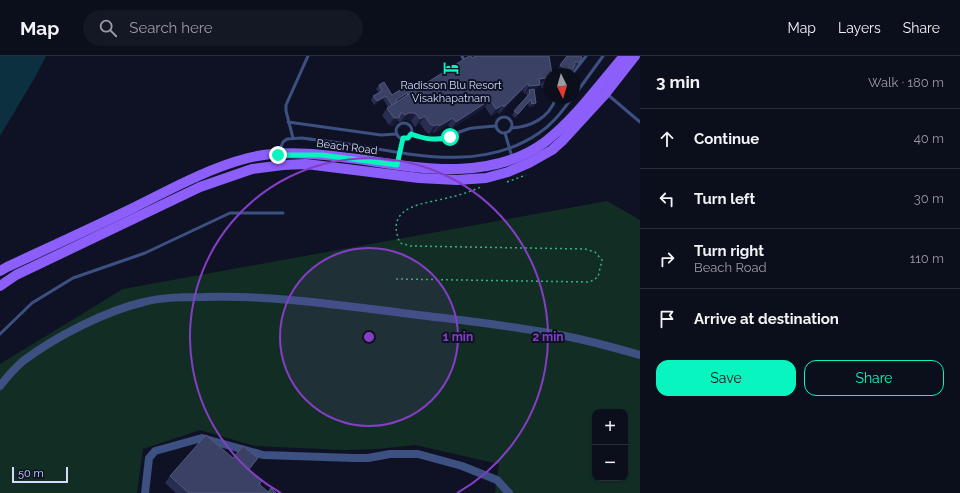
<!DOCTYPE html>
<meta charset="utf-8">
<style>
body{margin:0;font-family:Raleway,sans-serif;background:#141724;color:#f1f3f6}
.controls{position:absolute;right:12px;bottom:12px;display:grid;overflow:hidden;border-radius:8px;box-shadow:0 1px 3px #0004}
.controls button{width:36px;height:36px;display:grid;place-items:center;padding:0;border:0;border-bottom:1px solid #2b2e3a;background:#0b0e1b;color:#f1f3f6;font:20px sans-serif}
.compass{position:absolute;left:544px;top:12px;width:36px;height:36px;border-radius:50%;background:#0b0e1b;box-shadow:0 1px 3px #0004;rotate:175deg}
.scale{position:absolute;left:12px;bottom:10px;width:56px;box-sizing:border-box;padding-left:4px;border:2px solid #d3dcfe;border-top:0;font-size:11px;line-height:14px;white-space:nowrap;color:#d3dcfe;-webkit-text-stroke:3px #0f1224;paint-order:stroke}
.stop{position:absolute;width:12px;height:12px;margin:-9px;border:3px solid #08f5bf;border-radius:50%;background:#fff}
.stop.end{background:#08f5bf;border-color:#fff;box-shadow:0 1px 4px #0008}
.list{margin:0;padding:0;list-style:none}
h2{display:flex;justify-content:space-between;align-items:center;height:52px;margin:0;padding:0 16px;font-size:17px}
h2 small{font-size:13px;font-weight:400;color:#9a9ca3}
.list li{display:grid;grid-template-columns:26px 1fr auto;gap:12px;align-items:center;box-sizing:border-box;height:60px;padding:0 16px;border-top:1px solid #2b2e3a}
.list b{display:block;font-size:15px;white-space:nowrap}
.list p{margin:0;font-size:13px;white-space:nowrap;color:#9a9ca3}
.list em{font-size:13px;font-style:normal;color:#9a9ca3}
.actions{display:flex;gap:8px;padding:12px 16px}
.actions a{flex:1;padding:9px 0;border:1px solid #08f5bf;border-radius:12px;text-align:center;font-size:14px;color:#08f5bf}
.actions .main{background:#08f5bf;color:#111}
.icon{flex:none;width:22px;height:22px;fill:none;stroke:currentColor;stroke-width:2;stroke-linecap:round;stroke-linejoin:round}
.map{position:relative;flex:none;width:640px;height:437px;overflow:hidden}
header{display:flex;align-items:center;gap:24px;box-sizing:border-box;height:56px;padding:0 20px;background:#0b0e1b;border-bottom:1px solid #2b2e3a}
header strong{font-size:19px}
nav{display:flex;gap:22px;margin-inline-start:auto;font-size:14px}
.search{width:280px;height:36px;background:#141724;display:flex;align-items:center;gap:10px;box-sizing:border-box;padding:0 14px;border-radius:22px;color:#9a9ca3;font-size:15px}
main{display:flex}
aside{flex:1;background:#0b0e1b}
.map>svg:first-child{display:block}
</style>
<header>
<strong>Map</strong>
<div class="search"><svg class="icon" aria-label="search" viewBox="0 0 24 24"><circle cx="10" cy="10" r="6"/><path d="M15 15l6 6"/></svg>Search here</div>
<nav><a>Map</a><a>Layers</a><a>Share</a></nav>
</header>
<main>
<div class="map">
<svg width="640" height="437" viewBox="0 0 640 437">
<rect width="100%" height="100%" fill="#0f1224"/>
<!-- green -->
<path fill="#122e24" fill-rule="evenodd" d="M607,145l33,19v273h-145l4,-29 -84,-19 -38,4 -33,1 -89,-4 -55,-16 -57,19 -6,44h-137v-129l123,-75zM595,356h30v66h-30z"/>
<!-- water -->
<path fill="#0c3040" d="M0,0h46l-12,23 -34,57z"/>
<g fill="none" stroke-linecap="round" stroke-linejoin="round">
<!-- path -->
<g stroke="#33b281" stroke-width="1.5" stroke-dasharray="2 3" stroke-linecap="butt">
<path d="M507,126l19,-7"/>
<path d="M396,223l194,3 8,-5 4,-17 -7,-8 -10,-3 -175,-3 -10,-3c-17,-39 27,-39 51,-46 10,-2 20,-6 30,-10"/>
</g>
<!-- service -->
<g stroke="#3c5081" stroke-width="3">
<path d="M462,0l1,2"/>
<path d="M572,18l14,-18"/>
<path d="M607,38l33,28"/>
<path d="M574,40l29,-40"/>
<circle cx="504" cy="69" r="8"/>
<path d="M288,66l93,13 16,-1"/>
<circle cx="404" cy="75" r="8"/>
<path d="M511,72c20,-1 38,-10 45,-30"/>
<path d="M505,77l7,24"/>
<path d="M411,78c28,11 32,3 57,-5 9,-2 19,-2 28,-3"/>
<path d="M293,82l-7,-27v-6l22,-49"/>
<path d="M279,95l4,-9 4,-3 15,-1c13,2 26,3 39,5 65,10 139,31 198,-10 14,-9 23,-22 33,-35"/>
<path d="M397,108l6,-26"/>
<path d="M0,278l32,-31 41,-25 72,-25 85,-40h53"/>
</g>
<!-- tertiary -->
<g stroke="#3c5081" stroke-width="8">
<path d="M0,330c7,-9 15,-18 23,-25 32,-24 82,-50 121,-59 19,-5 39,-5 60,-5 64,-2 127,7 191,15 53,7 107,12 160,22 29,5 57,13 85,21"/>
<path d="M145,437l4,-35 6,-7 47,-13 61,17 91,3h14l22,-4h28l44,12 35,14 12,13"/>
</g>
<!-- primary -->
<g stroke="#8c5efa" stroke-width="10">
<path d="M0,215l7,-4c43,-20 85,-39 128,-60 36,-18 74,-39 113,-49 36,-9 81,-3 117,2 58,10 129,20 180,-18 30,-23 54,-57 79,-86"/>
<path d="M0,230l16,-11 184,-88 52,-18 31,-4 23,-1 113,14 38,2 29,-2 22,-6 21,-9 23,-13 10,-9 44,-48 29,-37"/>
</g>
</g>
<!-- wall -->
<g fill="#292e51">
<path d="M567,0l15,1 -8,13 -1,-1 -4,5h-11l-3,-2z"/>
<path d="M472,2l78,16v10l-2,3 -7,1v-3h-2l-5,7v14l-5,1 -1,-4 -13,15 -3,-3 15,-19 -1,-3 -2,1 -1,-4 -24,24 -1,-2 -7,4 -6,-9 -34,22 -3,-4 -14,8 -1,-1 -4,2 -4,-3 -5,-8 -5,4 -4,-6 -3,-1h-5l-3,3 -3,-3 -3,6 -5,-1 -7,-10 6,-8 -5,-8 -9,6 -3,-5 2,-4 6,-3 -3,-4 3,-4 13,10 20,-3z"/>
<path d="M233,402l20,8 -4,4 13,11 -2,4 8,7 8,1h-100l-11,-10 5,-7z"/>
</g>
<!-- shaded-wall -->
<g fill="#171b37">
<path d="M546,22l-5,7h-2l-4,7 -5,1 -1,-3 -3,3 -2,1 5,-8 10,-7z"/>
<path d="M550,24v4l-2,3 -7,1 5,-7z"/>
<path d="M528,27l-5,7 -24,24 5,-7z"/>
<path d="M407,37l-3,4 -11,7 3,-4z"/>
<path d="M386,40l-3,3 -9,6 3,-4z"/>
<path d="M490,44l-5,7 -34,22 5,-7z"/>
<path d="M536,47l-2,3 -5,1 3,-3z"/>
<path d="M503,49l-5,7 -7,4 5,-7z"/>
<path d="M408,57h5l3,1 -5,7 -3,-1h-5l-3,3 5,-8z"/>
<path d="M425,60l-5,7 -5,4 5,-8z"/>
<path d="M394,62h5l-5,8 -5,-1z"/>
<path d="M453,62l-5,7 -14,8 5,-7z"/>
<path d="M438,68l-5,8 -4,2 5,-8z"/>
<path d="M258,402l-5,8 -9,10 5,-7z"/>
</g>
<!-- building -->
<g fill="#3b4164" stroke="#53597c">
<path d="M469,0h2l1,2 3,-2h74l3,18h-2v6l-4,1v-3l-7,1 1,6 -11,1 -1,-3 -24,24 -1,-2 -7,4 -6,-9 -34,22 -3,-4 -14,8 -1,-2 -4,2 -4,-2 -5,-8 -5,3 -4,-5 -3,-1h-5l-3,2 -4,-3 -2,6h-5l-7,-10z"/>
<path d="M567,0h13l2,1 -3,6 -3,-2 -2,3 1,1 -3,5 -3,-3 -2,3 -7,-5z"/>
<path d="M384,26l8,13 16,-10 4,7 -4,3 -1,-2 -11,7 1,2 -5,3 -6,-9 -9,5 -4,-5 9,-5 -3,-6z"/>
<path d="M534,33l2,14 -4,1 -1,-5 -13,15 -4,-3 16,-18 -1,-3z"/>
<path d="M206,379l27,23 10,-12 15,12 -9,11 13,12 -3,3 9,8 3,-4 5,5h-87l-19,-17z"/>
</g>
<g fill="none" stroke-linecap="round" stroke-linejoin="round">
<!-- route -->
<path stroke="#08f5bf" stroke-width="5" d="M278,99h44l75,10 6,-27h5l3,-4c14,5 25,7 39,3"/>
</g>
<!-- distance rings -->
<circle cx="369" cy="281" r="89" fill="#843ec5" fill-opacity=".12"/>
<g fill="none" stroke="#843ec5" stroke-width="2">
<circle cx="369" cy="281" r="89"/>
<path d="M281 437A179 179 0 1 1 457 437"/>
</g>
<!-- icons -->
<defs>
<symbol id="hotel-bare" viewBox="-9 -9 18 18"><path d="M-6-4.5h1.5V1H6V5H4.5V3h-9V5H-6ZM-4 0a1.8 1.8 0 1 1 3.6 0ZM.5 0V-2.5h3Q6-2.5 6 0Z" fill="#08f5bf" stroke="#0f1224" stroke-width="2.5" paint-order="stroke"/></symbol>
</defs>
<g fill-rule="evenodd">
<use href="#hotel-bare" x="440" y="1" width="22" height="22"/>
</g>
<g text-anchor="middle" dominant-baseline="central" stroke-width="4" stroke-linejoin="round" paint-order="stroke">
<!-- poi labels -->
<g font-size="11" fill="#d3dcfe" stroke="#0f1224">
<text x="451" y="29">Radisson Blu Resort<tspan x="451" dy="13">Visakhapatnam</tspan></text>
</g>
<!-- street labels -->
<g font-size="11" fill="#d3dcfe" stroke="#0f1224">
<text transform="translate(347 91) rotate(7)">Beach Road</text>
</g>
</g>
<circle cx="369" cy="281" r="6" fill="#843ec5" stroke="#0f1224" stroke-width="2"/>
<g font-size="12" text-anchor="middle" font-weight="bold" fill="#843ec5" stroke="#0f1224" stroke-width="4" stroke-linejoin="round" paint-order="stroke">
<text x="458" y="285">1 min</text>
<text x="548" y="285">2 min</text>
</g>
</svg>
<div class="controls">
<button>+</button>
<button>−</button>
</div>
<svg class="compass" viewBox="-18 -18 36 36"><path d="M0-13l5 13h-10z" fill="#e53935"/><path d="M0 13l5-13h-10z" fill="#9a9ca3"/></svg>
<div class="scale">50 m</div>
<div class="stop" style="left:450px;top:81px"></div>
<div class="stop end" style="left:278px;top:99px"></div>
</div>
<aside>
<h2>3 min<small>Walk · 180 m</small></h2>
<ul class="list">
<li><svg class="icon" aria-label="ahead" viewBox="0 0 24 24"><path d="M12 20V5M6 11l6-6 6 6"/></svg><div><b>Continue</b></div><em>40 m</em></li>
<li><svg class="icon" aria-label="left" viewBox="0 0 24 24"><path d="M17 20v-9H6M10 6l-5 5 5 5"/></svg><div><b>Turn left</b></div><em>30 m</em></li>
<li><svg class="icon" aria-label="right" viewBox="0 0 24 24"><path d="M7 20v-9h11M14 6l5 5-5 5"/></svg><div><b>Turn right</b><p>Beach Road</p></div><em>110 m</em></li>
<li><svg class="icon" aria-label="arrive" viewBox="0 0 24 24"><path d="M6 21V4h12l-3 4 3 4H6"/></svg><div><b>Arrive at destination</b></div></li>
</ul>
<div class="actions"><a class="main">Save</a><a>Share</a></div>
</aside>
</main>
